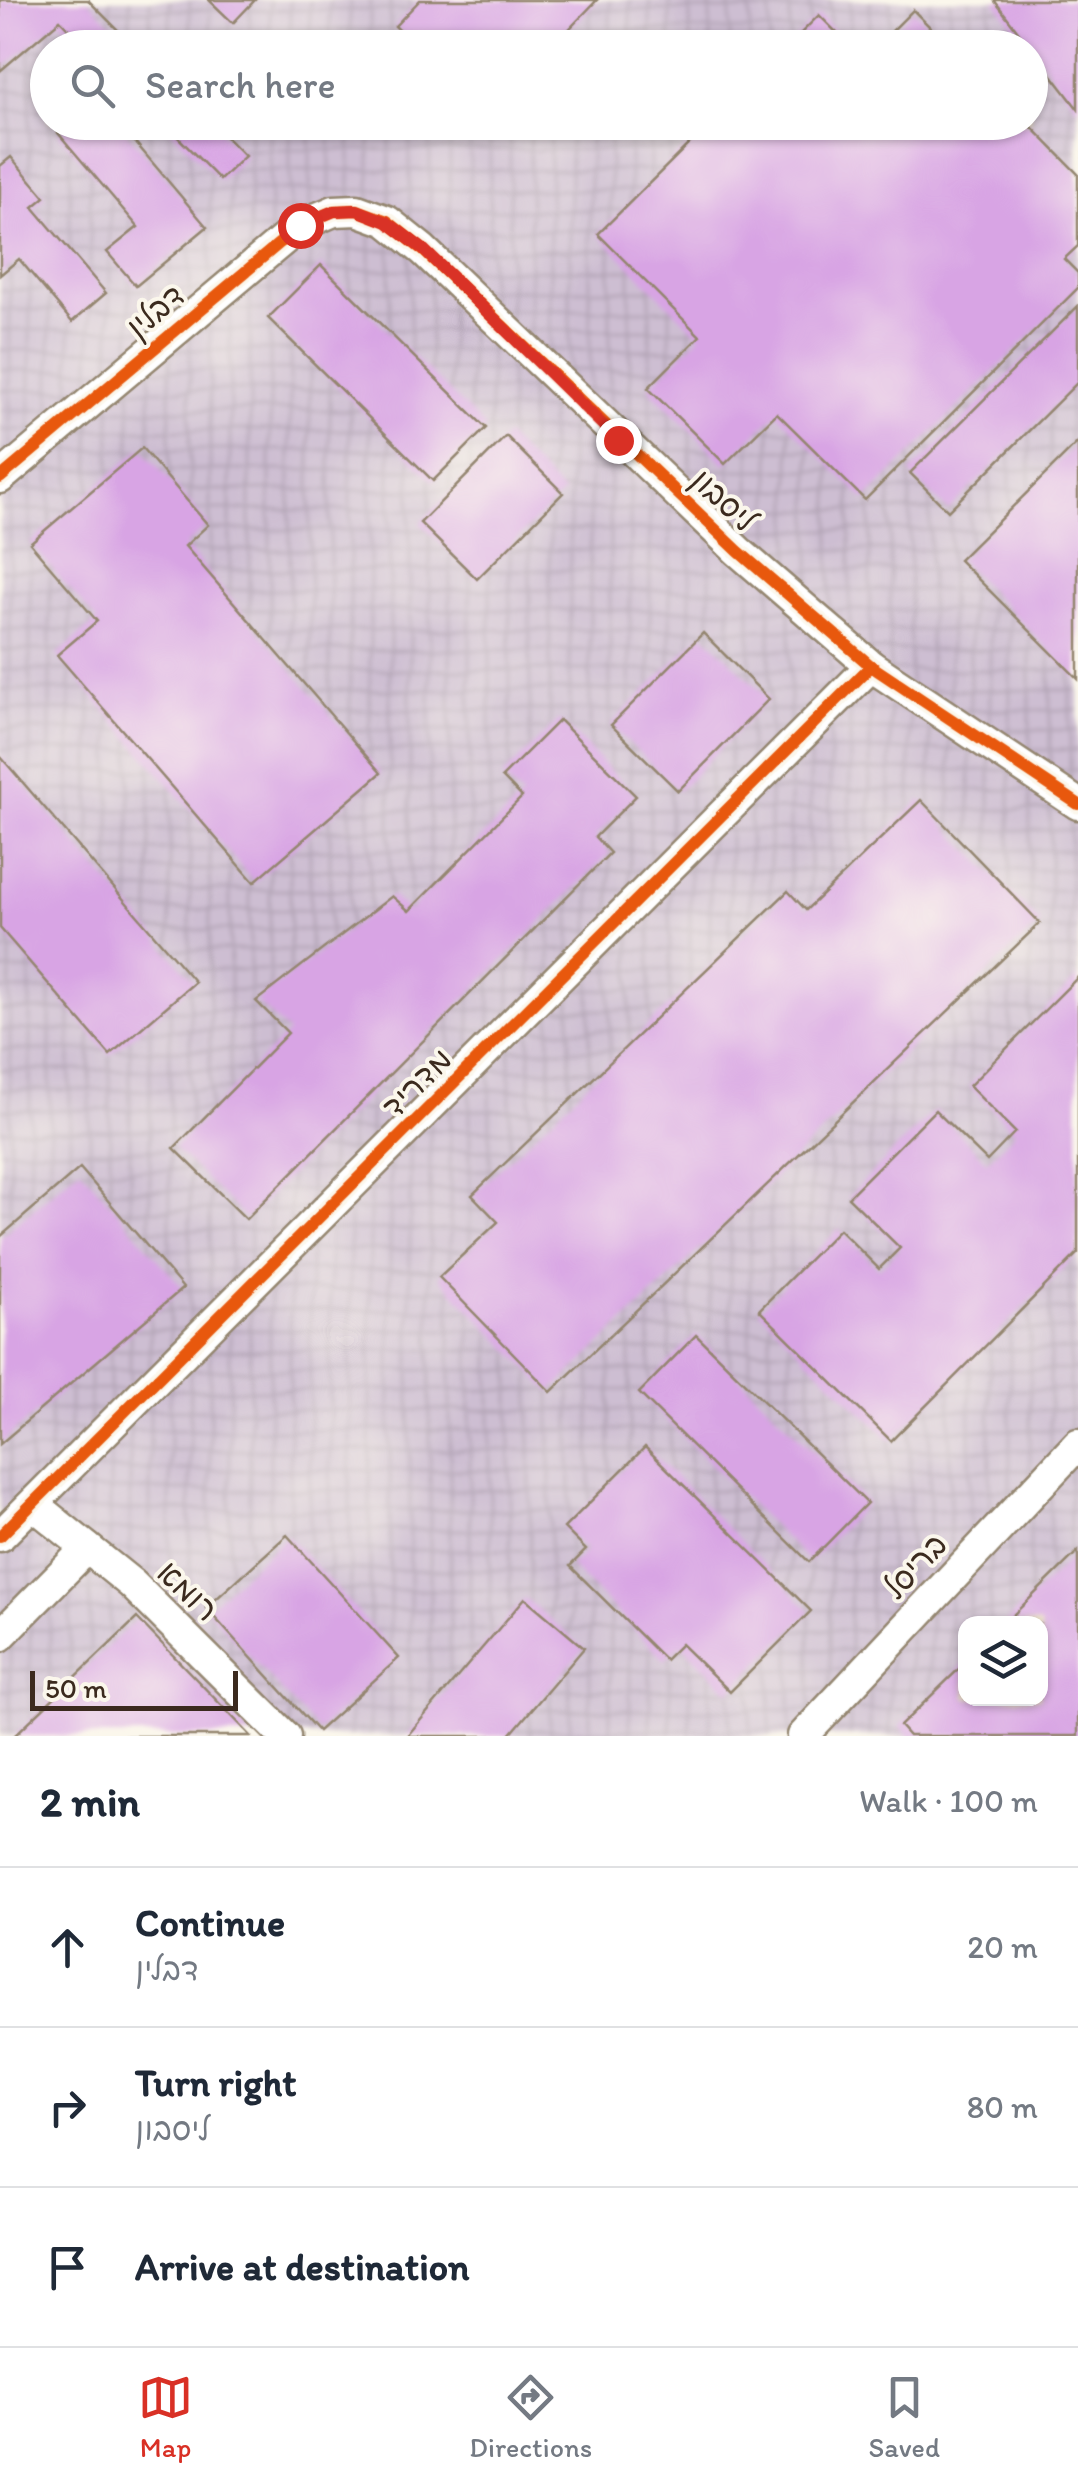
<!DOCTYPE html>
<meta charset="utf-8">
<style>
body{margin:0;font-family:Itim,"Playpen Sans Hebrew",sans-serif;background:#f2f2f3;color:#1f2937}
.controls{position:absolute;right:30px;bottom:30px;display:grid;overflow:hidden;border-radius:20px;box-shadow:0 2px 8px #0004}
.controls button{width:90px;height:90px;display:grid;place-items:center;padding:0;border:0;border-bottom:2px solid #e0e1e3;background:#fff;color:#1f2937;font:50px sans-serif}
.scale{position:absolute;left:30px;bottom:25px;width:208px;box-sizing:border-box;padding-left:10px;border:5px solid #3b2a1e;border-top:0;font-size:28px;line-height:35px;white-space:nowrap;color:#3b2a1e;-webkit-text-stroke:8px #fbf7ec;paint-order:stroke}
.stop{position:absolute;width:30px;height:30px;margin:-22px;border:8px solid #d93025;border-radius:50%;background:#fff}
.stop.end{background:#d93025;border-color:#fff;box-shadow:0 2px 10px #0008}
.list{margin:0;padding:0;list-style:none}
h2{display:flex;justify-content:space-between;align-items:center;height:130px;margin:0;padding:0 40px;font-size:42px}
h2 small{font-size:32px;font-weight:400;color:#747a83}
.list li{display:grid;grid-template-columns:65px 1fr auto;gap:30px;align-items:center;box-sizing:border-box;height:160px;padding:0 40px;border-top:2px solid #e0e1e3}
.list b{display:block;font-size:38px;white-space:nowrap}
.list p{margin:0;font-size:32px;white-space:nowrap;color:#747a83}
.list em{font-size:32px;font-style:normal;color:#747a83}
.icon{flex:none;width:55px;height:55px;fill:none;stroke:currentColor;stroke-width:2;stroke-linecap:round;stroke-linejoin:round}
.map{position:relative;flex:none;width:1078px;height:1736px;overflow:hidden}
.search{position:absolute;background:#fff;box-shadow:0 2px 8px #0004;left:30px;right:30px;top:30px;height:110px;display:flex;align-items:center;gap:25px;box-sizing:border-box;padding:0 35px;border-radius:55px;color:#747a83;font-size:38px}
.sheet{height:610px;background:#fff}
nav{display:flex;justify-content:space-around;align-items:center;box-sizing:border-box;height:140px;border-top:2px solid #e0e1e3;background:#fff;font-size:28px;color:#747a83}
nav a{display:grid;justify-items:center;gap:5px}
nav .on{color:#d93025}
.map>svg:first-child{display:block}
</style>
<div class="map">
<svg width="1078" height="1736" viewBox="0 0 1078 1736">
<defs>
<pattern id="industrial-grid" width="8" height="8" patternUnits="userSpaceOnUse" patternTransform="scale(2.5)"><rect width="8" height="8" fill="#cdbed2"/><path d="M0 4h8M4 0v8" fill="none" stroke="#b1a3b4"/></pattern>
</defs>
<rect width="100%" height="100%" fill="#fbf7ec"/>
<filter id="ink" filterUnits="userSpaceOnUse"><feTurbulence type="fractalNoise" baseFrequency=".01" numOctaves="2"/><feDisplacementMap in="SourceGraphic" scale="20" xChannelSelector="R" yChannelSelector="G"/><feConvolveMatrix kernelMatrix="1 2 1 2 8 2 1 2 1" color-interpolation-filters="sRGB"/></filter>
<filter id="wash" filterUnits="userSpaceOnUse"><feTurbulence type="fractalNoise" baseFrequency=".0048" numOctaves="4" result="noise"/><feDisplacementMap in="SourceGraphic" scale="40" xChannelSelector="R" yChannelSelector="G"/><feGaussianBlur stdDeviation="2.25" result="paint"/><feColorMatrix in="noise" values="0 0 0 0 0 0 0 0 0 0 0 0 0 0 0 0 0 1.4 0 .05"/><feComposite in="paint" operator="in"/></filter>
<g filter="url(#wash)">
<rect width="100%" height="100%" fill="#eee1c1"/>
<!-- industrial -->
<path fill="url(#industrial-grid)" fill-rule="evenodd" d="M0,0h1078v1736h-1078zM48,48h982v74h-982zM966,1624h74v74h-74z"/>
<g id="blocks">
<!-- building -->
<g fill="#d8a4e4">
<path d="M0,0h88l48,48h-49l-27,-28 -60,51z"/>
<path d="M209,0h46l-22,23z"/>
<path d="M420,0h177l-46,48h-134l-22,-22z"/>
<path d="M994,0h84v109z"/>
<path d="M913,10l38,38h-76z"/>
<path d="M819,15l33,33h-66z"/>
<path d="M71,122h47l89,105 -71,59 -29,-34 31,-25 -80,-94z"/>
<path d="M163,122h48l34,34 -25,24z"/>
<path d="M711,122h316l51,52v72l-14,13 14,14v15l-213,212 -88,-87 -52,51 -77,-76 52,-52 -102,-102z"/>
<path d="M11,157l34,40 -12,10 73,86 -34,29 -53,-63 -19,16v-109z"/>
<path d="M321,265l165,163 -53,53 -165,-163z"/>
<path d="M1078,306v76l-130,129 -38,-38z"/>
<path d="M506,436l57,57 -86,86 -57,-56z"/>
<path d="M1078,442v237l-119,-119z"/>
<path d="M142,448l66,77 -23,21 196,227 -127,109 -197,-227 40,-34 -67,-78z"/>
<path d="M703,633l66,66 -91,92 -67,-66z"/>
<path d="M559,720l77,76 -41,41 15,16 -364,366 -72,-71 114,-115 -32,-32 136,-105 17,15 113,-114 -20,-20z"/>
<path d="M0,756l195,226 -85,73 -110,-127z"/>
<path d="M921,800l119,123 -489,469 -112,-115 59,-55 -26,-27 316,-304 18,19z"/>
<path d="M1078,977v276l-187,188 -132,-131 80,-81 40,40 21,-21 -52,-51 87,-87 52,51 28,-29 -46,-46z"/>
<path d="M80,1168l103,120 -183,156v-207z"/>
<path d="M696,1335l171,168 -58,59 -170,-169z"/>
<path d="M645,1447l166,164 -81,81 -49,-48 -16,16 -95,-94 16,-16 -22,-22z"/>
<path d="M287,1535l112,123 -81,73 -112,-123z"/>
<path d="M1078,1551v185h-169l-9,-10 66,-64v36h74v-74h-36z"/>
<path d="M525,1598l59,50 -75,88h-102z"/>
<path d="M137,1618l114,118h-237z"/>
</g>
</g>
</g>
<g filter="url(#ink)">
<use href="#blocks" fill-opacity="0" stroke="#948670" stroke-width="2.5"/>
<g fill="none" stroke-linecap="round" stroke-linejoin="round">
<defs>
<g id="minor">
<path d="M0,478l301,-253 33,-14 23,-1 30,11 36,29 315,301 133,115 207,138"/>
<path d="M34,1505l98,79 153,152"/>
<path d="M0,1536l871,-870"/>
<path d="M0,1636l87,-88"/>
<path d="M803,1736l275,-292"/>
</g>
</defs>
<!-- minor casing -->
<use href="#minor" stroke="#948670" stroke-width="35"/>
<!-- minor -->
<use href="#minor" stroke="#fff" stroke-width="30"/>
<defs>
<g id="cycleway">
<path d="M0,478l301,-253 33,-14 23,-1 30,11 36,29 315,301 133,115 207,138"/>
<path d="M0,1536l871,-870"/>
</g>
</defs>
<!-- cycleway casing -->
<use href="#cycleway" stroke="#fbf7ec" stroke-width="19"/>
<!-- cycleway -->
<use href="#cycleway" stroke="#e8590c" stroke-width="12"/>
</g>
</g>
<g fill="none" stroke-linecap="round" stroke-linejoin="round" filter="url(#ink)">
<!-- route -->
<path stroke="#d93025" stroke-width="12" d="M300,225l34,-14 23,-1 30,12 37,28 194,190"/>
</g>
<g text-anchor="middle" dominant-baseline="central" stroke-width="8" stroke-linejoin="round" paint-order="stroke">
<!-- street labels -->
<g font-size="32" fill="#3b2a1e" stroke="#fbf7ec">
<text transform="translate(155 311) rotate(-40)">דבלין</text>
<text transform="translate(724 500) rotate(43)">ליסבון</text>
<text transform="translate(417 1083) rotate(-45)">מדריד</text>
<text transform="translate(915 1566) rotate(-47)">בריסל</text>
<text transform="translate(188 1591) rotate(44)">רומא</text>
</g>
</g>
</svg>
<div class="controls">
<button><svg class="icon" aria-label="layers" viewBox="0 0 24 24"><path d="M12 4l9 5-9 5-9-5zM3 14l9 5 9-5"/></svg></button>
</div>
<div class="scale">50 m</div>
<div class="stop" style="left:300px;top:225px"></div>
<div class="stop end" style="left:618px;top:440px"></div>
<div class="search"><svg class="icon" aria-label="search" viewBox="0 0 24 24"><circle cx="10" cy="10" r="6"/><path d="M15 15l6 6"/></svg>Search here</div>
</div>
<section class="sheet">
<h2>2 min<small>Walk · 100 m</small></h2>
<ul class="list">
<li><svg class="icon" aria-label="ahead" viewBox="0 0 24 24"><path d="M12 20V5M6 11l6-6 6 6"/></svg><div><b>Continue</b><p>דבלין</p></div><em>20 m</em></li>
<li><svg class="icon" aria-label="right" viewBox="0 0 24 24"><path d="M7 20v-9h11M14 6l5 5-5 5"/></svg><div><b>Turn right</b><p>ליסבון</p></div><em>80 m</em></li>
<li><svg class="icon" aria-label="arrive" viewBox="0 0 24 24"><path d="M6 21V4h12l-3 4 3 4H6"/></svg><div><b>Arrive at destination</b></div></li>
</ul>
</section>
<nav>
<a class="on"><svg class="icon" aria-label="map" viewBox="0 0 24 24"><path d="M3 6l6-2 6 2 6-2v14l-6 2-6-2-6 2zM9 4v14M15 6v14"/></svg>Map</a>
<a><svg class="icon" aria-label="directions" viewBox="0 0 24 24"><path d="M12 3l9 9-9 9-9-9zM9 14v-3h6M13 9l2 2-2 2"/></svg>Directions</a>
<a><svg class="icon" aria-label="saved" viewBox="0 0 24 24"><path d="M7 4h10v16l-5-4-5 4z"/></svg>Saved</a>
</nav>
